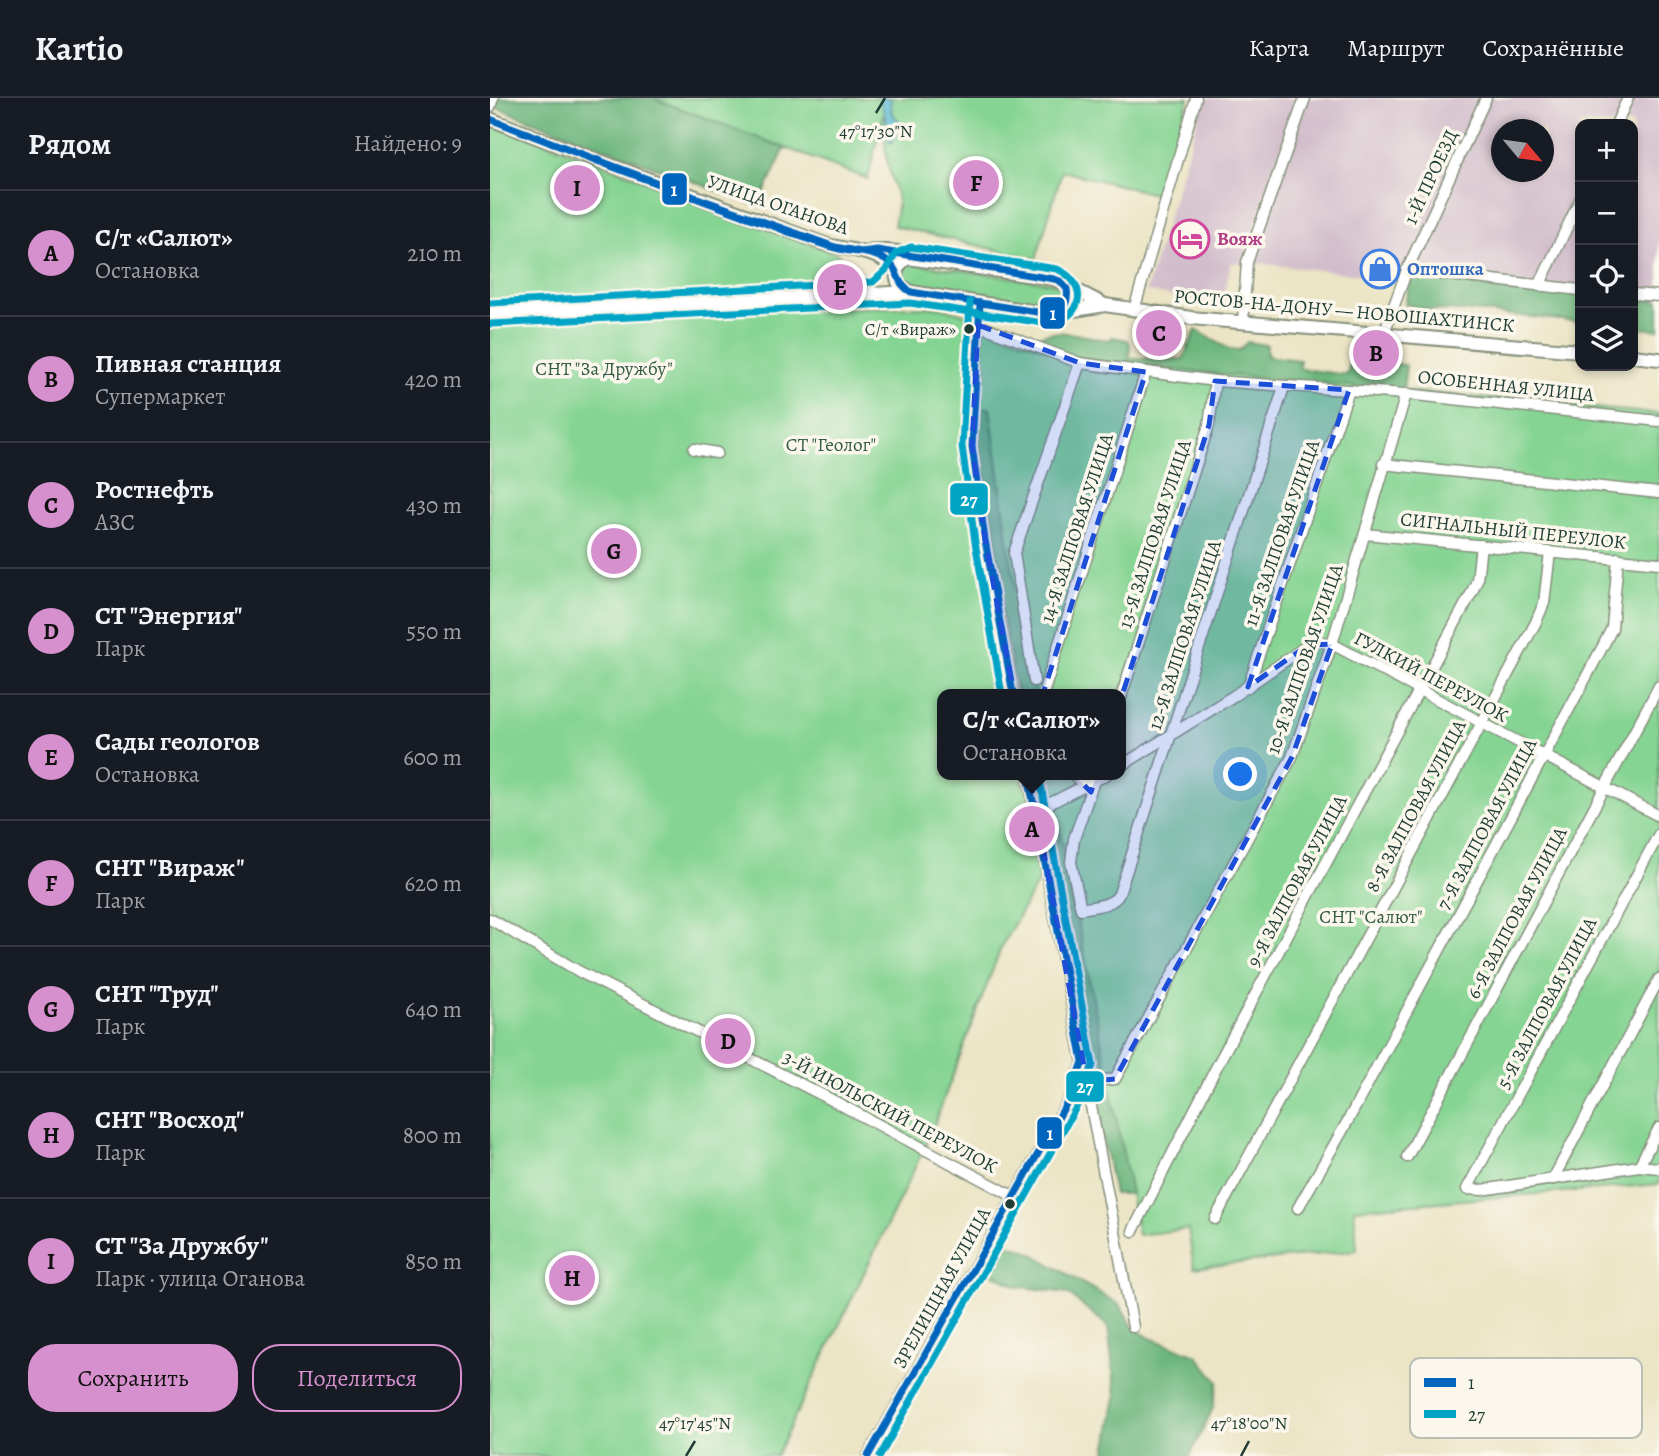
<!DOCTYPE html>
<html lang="ru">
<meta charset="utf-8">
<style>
body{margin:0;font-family:Alegreya,serif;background:#242831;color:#f1f3f6}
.controls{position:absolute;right:21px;top:21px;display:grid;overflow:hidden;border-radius:14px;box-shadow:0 4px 10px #0003}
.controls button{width:63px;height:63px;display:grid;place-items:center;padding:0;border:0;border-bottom:2px solid #363941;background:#171b24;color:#f1f3f6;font:35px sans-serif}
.compass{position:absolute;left:1001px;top:21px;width:63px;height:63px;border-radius:50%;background:#171b24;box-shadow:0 4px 10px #0003;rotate:119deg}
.you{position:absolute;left:751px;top:677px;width:24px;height:24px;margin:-18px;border:5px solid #fff;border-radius:50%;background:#1a73e8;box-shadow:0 0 0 10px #1a73e833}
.badge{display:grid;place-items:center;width:46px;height:46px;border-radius:50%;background:#d690ce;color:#111;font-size:23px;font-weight:700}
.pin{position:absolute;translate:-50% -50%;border:4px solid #fff;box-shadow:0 2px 7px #0006}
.popup{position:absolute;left:447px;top:591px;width:189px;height:91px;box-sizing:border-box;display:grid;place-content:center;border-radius:14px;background:#171b24;filter:drop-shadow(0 2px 5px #0005);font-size:23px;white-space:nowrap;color:#9ea1a6}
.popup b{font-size:26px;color:#f1f3f6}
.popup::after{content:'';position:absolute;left:50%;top:100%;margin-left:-14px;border:14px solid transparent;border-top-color:#171b24}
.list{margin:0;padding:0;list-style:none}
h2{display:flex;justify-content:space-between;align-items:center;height:91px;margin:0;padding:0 28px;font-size:30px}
h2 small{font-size:23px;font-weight:400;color:#9ea1a6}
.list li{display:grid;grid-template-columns:46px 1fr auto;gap:21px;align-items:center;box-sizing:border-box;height:126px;padding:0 28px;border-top:2px solid #363941}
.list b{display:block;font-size:26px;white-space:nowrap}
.list p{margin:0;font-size:23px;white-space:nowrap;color:#9ea1a6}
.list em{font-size:23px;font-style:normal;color:#9ea1a6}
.actions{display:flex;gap:14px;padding:21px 28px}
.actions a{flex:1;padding:16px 0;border:2px solid #d690ce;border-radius:28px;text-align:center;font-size:24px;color:#d690ce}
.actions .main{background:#d690ce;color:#111}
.icon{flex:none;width:38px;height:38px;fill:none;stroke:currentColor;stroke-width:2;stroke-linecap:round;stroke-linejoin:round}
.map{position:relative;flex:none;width:1169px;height:1358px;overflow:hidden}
header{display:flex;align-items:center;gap:42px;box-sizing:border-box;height:98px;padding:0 35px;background:#171b24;border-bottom:2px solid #363941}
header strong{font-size:33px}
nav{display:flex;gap:38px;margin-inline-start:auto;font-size:24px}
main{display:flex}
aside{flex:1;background:#171b24}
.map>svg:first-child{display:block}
</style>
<header>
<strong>Kartio</strong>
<nav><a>Карта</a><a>Маршрут</a><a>Сохранённые</a></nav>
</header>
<main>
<aside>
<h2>Рядом<small>Найдено: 9</small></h2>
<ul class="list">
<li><span class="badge">A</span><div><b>С/т «Салют»</b><p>Остановка</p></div><em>210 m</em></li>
<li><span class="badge">B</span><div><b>Пивная станция</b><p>Супермаркет</p></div><em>420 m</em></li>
<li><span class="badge">C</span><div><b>Ростнефть</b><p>АЗС</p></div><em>430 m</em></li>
<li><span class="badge">D</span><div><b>СТ &quot;Энергия&quot;</b><p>Парк</p></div><em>550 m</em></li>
<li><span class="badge">E</span><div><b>Сады геологов</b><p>Остановка</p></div><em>600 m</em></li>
<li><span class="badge">F</span><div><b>СНТ &quot;Вираж&quot;</b><p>Парк</p></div><em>620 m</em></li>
<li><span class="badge">G</span><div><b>СНТ &quot;Труд&quot;</b><p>Парк</p></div><em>640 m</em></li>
<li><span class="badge">H</span><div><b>СНТ &quot;Восход&quot;</b><p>Парк</p></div><em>800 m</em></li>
<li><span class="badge">I</span><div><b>СТ &quot;За Дружбу&quot;</b><p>Парк · улица Оганова</p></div><em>850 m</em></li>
</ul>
<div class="actions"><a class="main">Сохранить</a><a>Поделиться</a></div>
</aside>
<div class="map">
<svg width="1169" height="1358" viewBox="0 0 1169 1358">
<rect width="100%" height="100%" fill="#fbf7ec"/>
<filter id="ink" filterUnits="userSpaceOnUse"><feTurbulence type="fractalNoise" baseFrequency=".0143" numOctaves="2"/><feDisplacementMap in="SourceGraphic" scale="14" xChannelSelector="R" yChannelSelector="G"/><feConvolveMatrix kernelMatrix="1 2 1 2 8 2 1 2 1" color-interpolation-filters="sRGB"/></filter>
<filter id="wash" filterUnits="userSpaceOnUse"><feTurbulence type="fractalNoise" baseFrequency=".00686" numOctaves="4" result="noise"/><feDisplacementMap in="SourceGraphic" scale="28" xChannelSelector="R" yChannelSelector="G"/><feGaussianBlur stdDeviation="1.57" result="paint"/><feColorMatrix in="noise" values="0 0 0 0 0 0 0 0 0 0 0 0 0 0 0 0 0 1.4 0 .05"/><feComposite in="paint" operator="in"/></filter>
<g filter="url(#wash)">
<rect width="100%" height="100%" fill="#ebe4c5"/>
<!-- industrial -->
<g fill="#d1bdcb" fill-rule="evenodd">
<path d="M714,0h94l-56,165h-11l-8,38 -48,-4 -29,-6z"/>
<path d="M817,0h352v203l-26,-2v-175h-53v170l-226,-20 -105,-12zM1012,32h42v42h-42z"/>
</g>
<!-- green -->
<g fill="#85d493" stroke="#528864" stroke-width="2">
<path d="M162,0h235l-19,81z"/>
<path d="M399,0h300l-30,97 -97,-24 -26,88 -142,-33 4,-25 -10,-36 -6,-41z"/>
<path d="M0,23l348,133 12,12 -2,19 -358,22z"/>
<path d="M418,165l145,20 8,5c5,10 2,17 -8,21l-144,-22 -4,-3 -4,-13z"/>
<path d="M450,209l31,9 -3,23 4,1 -5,93 3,44 42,217h-69v81h83l17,98 -41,72 -73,193 -153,318h-286v-1138l171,-8z"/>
<path d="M491,227l97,36 581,53v770l-305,25 3,41 -163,18 -6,-39 -50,6 -89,-460h72v-81h-86l-25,-138 -35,-148z"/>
</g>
<!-- forest -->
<g fill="#6cb67d" stroke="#467a58" stroke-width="2">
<path d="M0,0h162l133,50 -27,58 -268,-101z"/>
<path d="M921,180l169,16v28l-108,-11 -41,-1 -26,-6z"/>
<path d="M1143,201l26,2v29l-26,-3z"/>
<path d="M706,232l33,19 11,1 7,-8 20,3v11l33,4 -1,7 3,2 45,6 4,-17 55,7 -3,26 -323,-30 -49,-20c22,-18 56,-2 80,-1l1,-3 15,3 3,4 -1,14 54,1z"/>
<path d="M485,310h15l20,148 25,138h-18l-26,-139 -17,-119z"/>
<path d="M541,677h18l82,419h-17z"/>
<path d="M513,1145l23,7 94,55 13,22 17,11 47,17 21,27 -5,26 -23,48h-81l-3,-4 10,-56 -8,-70 -41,-33 -51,-7 -30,-16z"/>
</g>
<!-- water -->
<path fill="#57bad5" stroke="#3b7c84" stroke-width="2" d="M389,0h11l2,15 8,10 -8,20 -3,-1 1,-10z"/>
</g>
<g filter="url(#ink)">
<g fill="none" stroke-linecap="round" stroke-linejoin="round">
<defs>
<g id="minor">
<path d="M0,9l3,-9"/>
<path d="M1126,26l12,-26"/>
<path d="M917,172l79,-172"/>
<path d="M1049,188l41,-86"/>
<path d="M1143,196l26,2"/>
<path d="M490,205l-8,143 13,94 28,154"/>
<path d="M644,212l62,-212"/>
<path d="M753,224l4,-60 58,-164"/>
<path d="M488,227l102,38 135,18 191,13 253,27"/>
<path d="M894,235l23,-63 173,20"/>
<path d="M204,351l23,4"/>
<path d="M893,366l276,29"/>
<path d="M875,436l294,29"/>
<path d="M544,583l-20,-128 66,-190"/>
<path d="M758,589l101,-297"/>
<path d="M553,596l103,-322"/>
<path d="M631,599l88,-272 6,-44"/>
<path d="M631,668l114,-71 73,-50 10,-4 14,3 327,172"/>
<path d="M538,677l105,552"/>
<path d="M584,677l11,11"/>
<path d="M606,677l-22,64 -3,23 10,47c13,-3 32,-3 38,-15l165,-507"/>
<path d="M545,713l71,-36"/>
<path d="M1169,736l-192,355 15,1 157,-24 20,2"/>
<path d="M0,821l90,53 248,126 185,98"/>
<path d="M597,984l28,-3 177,-322 40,-113 74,-250"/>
<path d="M917,1059l252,-471"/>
<path d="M1149,1068l20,-38"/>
<path d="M1063,1081l106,-200"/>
<path d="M808,1110l47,-82 259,-482 8,-16 6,-70"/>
<path d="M725,1121l321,-597 8,-19 6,-51"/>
<path d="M643,1133l86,-169 253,-470 5,-12 4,-35"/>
<path d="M378,1358l202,-359 12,-32"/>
</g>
<g id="major">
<path d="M0,21c111,44 223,84 335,125 25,8 55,5 71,28"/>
<path d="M382,152l28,2 16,5"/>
<path d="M615,207l-51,-26 -146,-21c-11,6 -15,16 -8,27l11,7 139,22 55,-9 86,13 389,33"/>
<path d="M0,216l420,-22"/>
<path d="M1143,258l26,3"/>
</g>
</defs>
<!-- minor casing -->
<use href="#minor" stroke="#85907c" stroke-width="13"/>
<!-- major casing -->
<use href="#major" stroke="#85907c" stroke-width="16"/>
<!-- minor -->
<use href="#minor" stroke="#fff" stroke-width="10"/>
<!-- major -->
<use href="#major" stroke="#fff" stroke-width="12"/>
<defs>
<g id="bus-1">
<path d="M0,21l213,81 132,47 26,5c-27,0 -70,-20 -97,-29 -92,-33 -183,-68 -274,-104z"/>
<path d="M387,152l177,29 6,2 7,8c2,14 -3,22 -17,25l-139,-22c-11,-7 -11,-11 -16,-22 -7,-12 -21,-16 -34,-18z"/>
<path d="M490,205l-8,143 13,94 28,154"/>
<path d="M378,1358l202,-359 13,-35 -55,-287"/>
</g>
<g id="bus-2">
<path d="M480,204l-8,144 13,96 27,152"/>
<path d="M0,205l383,-21 13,-12 10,-17 15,-6 146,22c32,14 27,48 -7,55l-140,-21 -419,21"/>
<path d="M390,1358l199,-354 14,-37 -54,-290"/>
</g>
</defs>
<!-- bus-1 casing -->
<use href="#bus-1" stroke="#fbf7ec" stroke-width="12"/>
<!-- bus-2 casing -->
<use href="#bus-2" stroke="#fbf7ec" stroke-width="12"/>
<!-- bus-1 -->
<use href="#bus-1" stroke="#0065bd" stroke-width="7"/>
<!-- bus-2 -->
<use href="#bus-2" stroke="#02a4c6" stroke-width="7"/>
</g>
</g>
<!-- marked area -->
<path fill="#1d4ed8" fill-opacity="0.2" stroke="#1d4ed8" stroke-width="5" stroke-dasharray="14 9" stroke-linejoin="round" d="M488,227l102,38 66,9 -106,331 9,47 42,42 118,-367 6,-44 134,9 -101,297 60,-42 24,-1 -40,113 -177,322 -28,3 -102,-542 -13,-94z"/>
<!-- ticks -->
<path fill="none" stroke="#1f3d34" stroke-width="2.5" d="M386,15l9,-15M196,1358l9,-15M751,1358l8,-15"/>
<!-- icons -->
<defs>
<symbol id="hotel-ring" viewBox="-11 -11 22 22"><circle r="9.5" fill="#fbf7ec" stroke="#d1479c" stroke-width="1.5"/><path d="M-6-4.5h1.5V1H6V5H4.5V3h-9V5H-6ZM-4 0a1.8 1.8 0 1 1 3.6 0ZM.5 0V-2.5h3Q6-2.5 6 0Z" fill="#d1479c"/></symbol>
<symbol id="shop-ring" viewBox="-11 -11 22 22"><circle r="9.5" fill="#fbf7ec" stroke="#3f7fe0" stroke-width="1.5"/><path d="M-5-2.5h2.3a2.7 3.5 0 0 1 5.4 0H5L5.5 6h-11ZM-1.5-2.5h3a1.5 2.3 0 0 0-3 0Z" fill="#3f7fe0"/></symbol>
</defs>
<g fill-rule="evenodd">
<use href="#hotel-ring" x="678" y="119" width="44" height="44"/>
<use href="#shop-ring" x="868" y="149" width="44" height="44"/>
</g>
<!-- markers -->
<g fill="#1f3d34" stroke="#fbf7ec" stroke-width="2.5">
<circle cx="479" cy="231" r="6"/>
<circle cx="520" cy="1106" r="6"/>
</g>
<g text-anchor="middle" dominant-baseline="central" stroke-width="7" stroke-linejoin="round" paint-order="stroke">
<!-- bus labels -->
<g font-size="17" fill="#1f3d34" stroke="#fbf7ec" text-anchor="end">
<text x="466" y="231">С/т «Вираж»</text>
</g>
<!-- street labels -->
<g font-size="19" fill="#1f3d34" stroke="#fbf7ec">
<text transform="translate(941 79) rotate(-65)">1-Й ПРОЕЗД</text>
<text transform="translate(288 107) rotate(19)">УЛИЦА ОГАНОВА</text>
<text transform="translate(854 213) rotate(5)">РОСТОВ-НА-ДОНУ — НОВОШАХТИНСК</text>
<text transform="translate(1016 288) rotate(6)">ОСОБЕННАЯ УЛИЦА</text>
<text transform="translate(587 430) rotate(-72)">14-Я ЗАЛПОВАЯ УЛИЦА</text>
<text transform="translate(1023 433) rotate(6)">СИГНАЛЬНЫЙ ПЕРЕУЛОК</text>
<text transform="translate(792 435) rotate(-71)">11-Я ЗАЛПОВАЯ УЛИЦА</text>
<text transform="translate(665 436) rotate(-72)">13-Я ЗАЛПОВАЯ УЛИЦА</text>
<text transform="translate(695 537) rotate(-72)">12-Я ЗАЛПОВАЯ УЛИЦА</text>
<text transform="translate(815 561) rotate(-71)">10-Я ЗАЛПОВАЯ УЛИЦА</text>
<text transform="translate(941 579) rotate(28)">ГУЛКИЙ ПЕРЕУЛОК</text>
<text transform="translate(926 708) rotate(-62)">8-Я ЗАЛПОВАЯ УЛИЦА</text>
<text transform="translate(997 726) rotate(-62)">7-Я ЗАЛПОВАЯ УЛИЦА</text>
<text transform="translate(807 783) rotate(-62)">9-Я ЗАЛПОВАЯ УЛИЦА</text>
<text transform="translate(1027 815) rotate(-62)">6-Я ЗАЛПОВАЯ УЛИЦА</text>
<text transform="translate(1057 905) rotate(-62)">5-Я ЗАЛПОВАЯ УЛИЦА</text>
<text transform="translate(400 1014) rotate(28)">3-Й ИЮЛЬСКИЙ ПЕРЕУЛОК</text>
<text transform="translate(452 1190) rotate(-61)">ЗРЕЛИЩНАЯ УЛИЦА</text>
</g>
<!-- hotel labels -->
<g font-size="19" font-weight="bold" fill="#b23c85" stroke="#fbf7ec" text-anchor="start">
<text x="727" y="141">Вояж</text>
</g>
<!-- shop labels -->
<g font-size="19" font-weight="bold" fill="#366cbe" stroke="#fbf7ec" text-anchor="start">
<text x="917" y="171">Оптошка</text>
</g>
<!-- park labels -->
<g font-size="19" fill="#335b47" stroke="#fbf7ec">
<text x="114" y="271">СНТ "За Дружбу"</text>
<text x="341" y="347">СТ "Геолог"</text>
<text x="881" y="819">СНТ "Салют"</text>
</g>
</g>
<!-- legend -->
<rect x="920" y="1260" width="232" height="80" rx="10" fill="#fbf7ec" stroke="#b9bfb5" stroke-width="2"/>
<rect x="934" y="1280" width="32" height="9" fill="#0065bd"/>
<rect x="934" y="1312" width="32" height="8" fill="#02a4c6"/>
<g font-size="19" fill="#1f3d34">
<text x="978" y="1291">1</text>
<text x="978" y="1323">27</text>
</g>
<g font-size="18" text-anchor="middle" fill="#1f3d34" stroke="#fbf7ec" stroke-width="7" stroke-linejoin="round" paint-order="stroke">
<text x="386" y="39">47°17'30"N</text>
<text x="205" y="1331">47°17'45"N</text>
<text x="759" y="1331">47°18'00"N</text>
</g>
<g stroke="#fbf7ec" stroke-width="2.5">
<rect x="171" y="74" width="27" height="34" rx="7" fill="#0065bd"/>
<rect x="549" y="198" width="27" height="34" rx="7" fill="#0065bd"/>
<rect x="459" y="384" width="40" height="34" rx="7" fill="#02a4c6"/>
<rect x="575" y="972" width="40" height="33" rx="7" fill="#02a4c6"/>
<rect x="546" y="1018" width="27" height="34" rx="7" fill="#0065bd"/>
</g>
<g font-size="19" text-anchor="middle" font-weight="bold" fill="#fff">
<text x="184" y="98">1</text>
<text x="563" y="222">1</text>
<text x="479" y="408">27</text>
<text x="595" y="995">27</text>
<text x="560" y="1042">1</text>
</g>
</svg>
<div class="controls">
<button>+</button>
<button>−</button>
<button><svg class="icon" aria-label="locate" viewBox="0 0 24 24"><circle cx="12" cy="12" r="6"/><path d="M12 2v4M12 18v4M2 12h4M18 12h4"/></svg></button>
<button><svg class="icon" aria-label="layers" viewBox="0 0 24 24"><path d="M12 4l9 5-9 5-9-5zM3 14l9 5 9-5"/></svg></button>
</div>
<svg class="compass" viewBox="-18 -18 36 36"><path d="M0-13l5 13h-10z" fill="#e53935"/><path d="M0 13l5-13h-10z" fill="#9ea1a6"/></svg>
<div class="you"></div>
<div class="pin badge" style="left:542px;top:731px">A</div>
<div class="popup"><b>С/т «Салют»</b>Остановка</div>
<div class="pin badge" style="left:886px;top:255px">B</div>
<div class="pin badge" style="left:669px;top:235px">C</div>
<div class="pin badge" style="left:238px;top:943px">D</div>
<div class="pin badge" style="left:350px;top:189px">E</div>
<div class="pin badge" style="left:486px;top:85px">F</div>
<div class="pin badge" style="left:124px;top:453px">G</div>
<div class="pin badge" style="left:82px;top:1180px">H</div>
<div class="pin badge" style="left:87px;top:90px">I</div>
</div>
</main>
